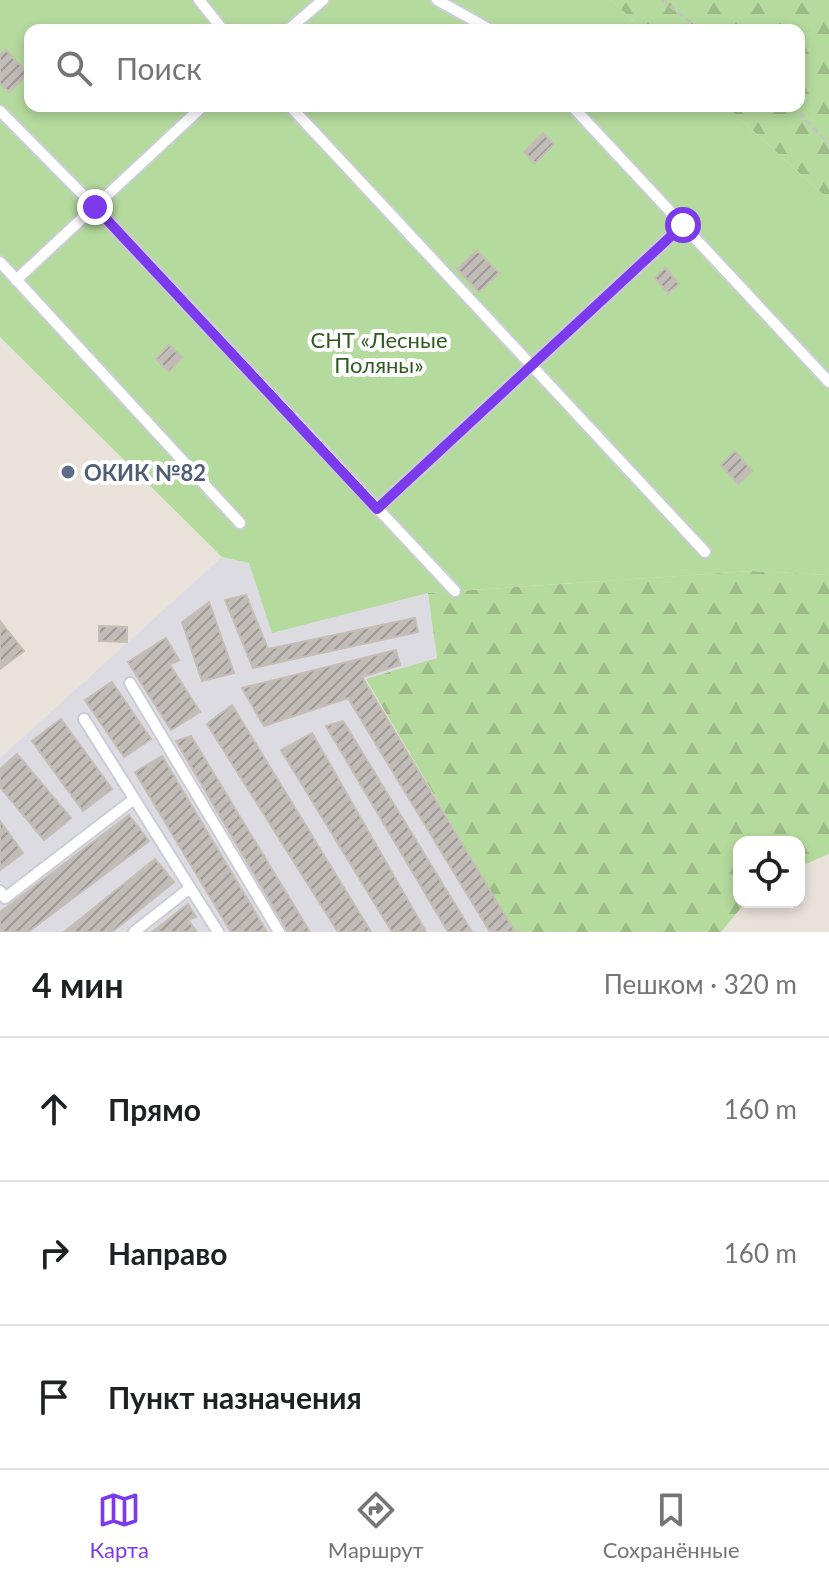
<!DOCTYPE html>
<html lang="ru">
<meta charset="utf-8">
<style>
body{margin:0;font-family:Lato,sans-serif;background:#f2f2f2;color:#202124}
.controls{position:absolute;right:24px;bottom:24px;display:grid;overflow:hidden;border-radius:16px;box-shadow:0 4px 12px #0003}
.controls button{width:72px;height:72px;display:grid;place-items:center;padding:0;border:0;border-bottom:2px solid #e0e0e0;background:#fff;color:#202124;font:40px sans-serif}
.stop{position:absolute;width:24px;height:24px;margin:-18px;border:6px solid #7c3aed;border-radius:50%;background:#fff}
.stop.end{background:#7c3aed;border-color:#fff;box-shadow:0 2px 8px #0008}
.list{margin:0;padding:0;list-style:none}
h2{display:flex;justify-content:space-between;align-items:center;height:104px;margin:0;padding:0 32px;font-size:34px}
h2 small{font-size:26px;font-weight:400;color:#757577}
.list li{display:grid;grid-template-columns:52px 1fr auto;gap:24px;align-items:center;box-sizing:border-box;height:144px;padding:0 32px;border-top:2px solid #e0e0e0}
.list b{display:block;font-size:30px;white-space:nowrap}
.list em{font-size:26px;font-style:normal;color:#757577}
.icon{flex:none;width:44px;height:44px;fill:none;stroke:currentColor;stroke-width:2;stroke-linecap:round;stroke-linejoin:round}
.map{position:relative;flex:none;width:829px;height:932px;overflow:hidden}
.search{position:absolute;background:#fff;box-shadow:0 4px 12px #0003;left:24px;right:24px;top:24px;height:88px;display:flex;align-items:center;gap:20px;box-sizing:border-box;padding:0 28px;border-radius:16px;color:#757577;font-size:30px}
.sheet{height:536px;background:#fff}
nav{display:flex;justify-content:space-around;align-items:center;box-sizing:border-box;height:112px;border-top:2px solid #e0e0e0;background:#fff;font-size:22px;color:#757577}
nav a{display:grid;justify-items:center;gap:4px}
nav .on{color:#7c3aed}
.map>svg:first-child{display:block}
</style>
<div class="map">
<svg width="829" height="932" viewBox="0 0 829 932">
<defs>
<pattern id="forest-firs" width="22" height="20" patternUnits="userSpaceOnUse" patternTransform="scale(2)"><rect width="22" height="20" fill="#b5da9d"/><path d="M5 1l3.5 6h-7zM16 11l3.5 6h-7z" fill="#9cbb87"/></pattern>
<pattern id="building-hatch" width="6" height="6" patternUnits="userSpaceOnUse" patternTransform="scale(2)"><rect width="6" height="6" fill="#c1bcb8"/><path d="M-1 1l2-2M0 6l6-6M5 7l2-2" fill="none" stroke="#9d9996"/></pattern>
</defs>
<rect width="100%" height="100%" fill="#e9e2db"/>
<!-- industrial -->
<path fill="#dddbe2" d="M222,557l27,6 23,69 156,-39 9,65 -71,22 149,252h-515v-174z"/>
<!-- forest -->
<g fill="url(#forest-firs)">
<path d="M611,0h218v200l-103,-94h73v-76h-156z"/>
<path d="M751,571l78,4v279l-30,13v-25h-60v60h7l-25,30h-206l-149,-253 71,-21 -9,-65z"/>
</g>
<!-- garden -->
<path fill="#b5da9d" d="M0,0h611l32,30h-613v76h696l103,94v375l-78,-4 -323,22 -156,40 -23,-70 -27,-6 -222,-220z"/>
<!-- building -->
<g fill="url(#building-hatch)" stroke="#c4beb5" stroke-width="2">
<path d="M6,50l22,24 -19,18 -9,-9v-28z"/>
<path d="M543,133l11,11 -19,19 -11,-11z"/>
<path d="M477,251l22,22 -20,19 -22,-23z"/>
<path d="M665,268l14,16 -11,9 -13,-15z"/>
<path d="M169,345l13,12 -13,15 -13,-13z"/>
<path d="M735,451l17,20 -14,13 -17,-19z"/>
<path d="M246,595l22,54 147,-31 3,14 -165,36 -28,-68z"/>
<path d="M209,602l25,71 -32,8 -20,-59z"/>
<path d="M0,621l24,30 -24,18z"/>
<path d="M99,626l28,1v15l-28,-1z"/>
<path d="M166,638l13,22 -9,5 30,47 -29,18 -43,-68z"/>
<path d="M396,650l4,15 -38,12 153,255h-25l-142,-234 -84,28 -22,-38z"/>
<path d="M112,682l39,57 -27,18 -39,-57z"/>
<path d="M232,705l139,227h-33l-131,-208z"/>
<path d="M61,719l51,70 -29,22 -51,-70z"/>
<path d="M343,721l129,211h-24l-122,-206z"/>
<path d="M312,733l114,199h-34l-111,-182z"/>
<path d="M191,736l119,196h-22l-112,-191z"/>
<path d="M17,754l54,64 -27,22 -44,-53v-18z"/>
<path d="M162,756l105,176h-36l-96,-160z"/>
<path d="M129,815l20,26 -121,91h-28v-20z"/>
<path d="M0,821l23,32 -23,17z"/>
<path d="M155,859l19,23 -62,50h-48z"/>
<path d="M188,904l8,13 -8,3 9,12h-45z"/>
</g>
<g fill="none" stroke-linecap="round" stroke-linejoin="round">
<defs>
<g id="lane">
<path d="M199,0l24,30"/>
<path d="M437,0l54,30"/>
<path d="M288,30l35,-30"/>
<path d="M290,106l415,446"/>
<path d="M572,106l257,276"/>
<path d="M0,111l95,96 360,384"/>
<path d="M0,262l240,261"/>
<path d="M16,280l187,-174"/>
<path d="M377,509l306,-284"/>
<path d="M130,683l149,249"/>
<path d="M84,719l134,213"/>
<path d="M0,891l5,7 129,-99"/>
<path d="M134,932l56,-44"/>
</g>
</defs>
<!-- lane casing -->
<use href="#lane" stroke="#cacdd8" stroke-width="14"/>
<!-- path -->
<g stroke="#c3c3c3" stroke-width="3" stroke-dasharray="6 4" stroke-linecap="butt">
<path d="M662,0l39,30"/>
<path d="M793,106l36,38"/>
</g>
<!-- lane -->
<use href="#lane" stroke="#fff" stroke-width="10"/>
</g>
<g fill="none" stroke-linecap="round" stroke-linejoin="round">
<!-- route -->
<path stroke="#7c3aed" stroke-width="10" d="M95,207l282,302 306,-284"/>
</g>
<!-- markers -->
<circle fill="#5c6f8a" stroke="#fff" stroke-width="3" cx="68" cy="472" r="8"/>
<g text-anchor="middle" dominant-baseline="central" stroke-width="8" stroke-linejoin="round" paint-order="stroke">
<!-- park labels -->
<g font-size="22" fill="#305c21" stroke="#fff">
<text x="379" y="339">СНТ «Лесные<tspan x="379" dy="25">Поляны»</tspan></text>
</g>
<!-- service labels -->
<g font-size="22" font-weight="bold" fill="#4e5e75" stroke="#fff" text-anchor="start">
<text x="84" y="472">ОКИК №82</text>
</g>
</g>
</svg>
<div class="controls">
<button><svg class="icon" aria-label="locate" viewBox="0 0 24 24"><circle cx="12" cy="12" r="6"/><path d="M12 2v4M12 18v4M2 12h4M18 12h4"/></svg></button>
</div>
<div class="stop" style="left:683px;top:225px"></div>
<div class="stop end" style="left:95px;top:207px"></div>
<div class="search"><svg class="icon" aria-label="search" viewBox="0 0 24 24"><circle cx="10" cy="10" r="6"/><path d="M15 15l6 6"/></svg>Поиск</div>
</div>
<section class="sheet">
<h2>4 мин<small>Пешком · 320 m</small></h2>
<ul class="list">
<li><svg class="icon" aria-label="ahead" viewBox="0 0 24 24"><path d="M12 20V5M6 11l6-6 6 6"/></svg><div><b>Прямо</b></div><em>160 m</em></li>
<li><svg class="icon" aria-label="right" viewBox="0 0 24 24"><path d="M7 20v-9h11M14 6l5 5-5 5"/></svg><div><b>Направо</b></div><em>160 m</em></li>
<li><svg class="icon" aria-label="arrive" viewBox="0 0 24 24"><path d="M6 21V4h12l-3 4 3 4H6"/></svg><div><b>Пункт назначения</b></div></li>
</ul>
</section>
<nav>
<a class="on"><svg class="icon" aria-label="map" viewBox="0 0 24 24"><path d="M3 6l6-2 6 2 6-2v14l-6 2-6-2-6 2zM9 4v14M15 6v14"/></svg>Карта</a>
<a><svg class="icon" aria-label="directions" viewBox="0 0 24 24"><path d="M12 3l9 9-9 9-9-9zM9 14v-3h6M13 9l2 2-2 2"/></svg>Маршрут</a>
<a><svg class="icon" aria-label="saved" viewBox="0 0 24 24"><path d="M7 4h10v16l-5-4-5 4z"/></svg>Сохранённые</a>
</nav>
